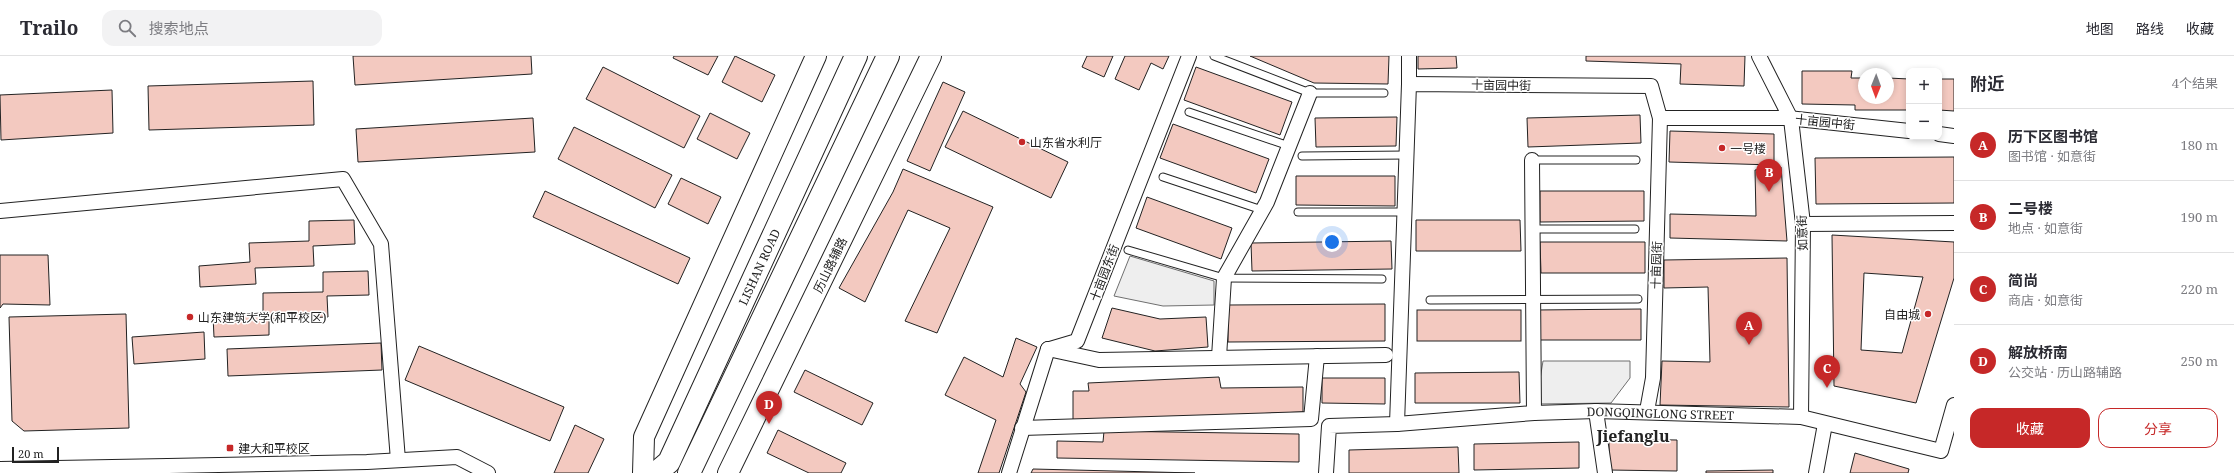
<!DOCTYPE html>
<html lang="zh">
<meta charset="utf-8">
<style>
body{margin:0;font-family:"Noto Serif","Noto Sans SC",serif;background:#f2f2f3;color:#2b2b33}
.controls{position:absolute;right:12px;top:12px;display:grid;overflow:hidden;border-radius:8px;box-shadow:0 2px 6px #0003}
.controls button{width:36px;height:36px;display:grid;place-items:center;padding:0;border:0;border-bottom:1px solid #e1e1e2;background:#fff;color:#2b2b33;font:20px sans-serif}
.compass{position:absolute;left:1858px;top:12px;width:36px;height:36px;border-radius:50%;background:#fff;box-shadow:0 2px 6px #0003;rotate:181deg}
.scale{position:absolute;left:12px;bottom:10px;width:47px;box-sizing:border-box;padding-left:4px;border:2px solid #222;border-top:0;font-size:11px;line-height:14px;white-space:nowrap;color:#222;-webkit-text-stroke:3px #fff;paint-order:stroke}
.you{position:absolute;left:1332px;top:186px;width:14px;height:14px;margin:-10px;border:3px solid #fff;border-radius:50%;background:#1a73e8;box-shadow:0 0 0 6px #1a73e833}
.badge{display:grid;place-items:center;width:26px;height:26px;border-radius:50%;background:#c62828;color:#fff;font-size:13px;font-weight:700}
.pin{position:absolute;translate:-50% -33px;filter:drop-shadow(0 1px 2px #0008)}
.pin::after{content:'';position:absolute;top:21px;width:14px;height:12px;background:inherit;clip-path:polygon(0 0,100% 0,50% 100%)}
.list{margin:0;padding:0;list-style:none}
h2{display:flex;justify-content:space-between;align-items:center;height:52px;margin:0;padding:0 16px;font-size:17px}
h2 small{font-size:13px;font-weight:400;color:#7c7c81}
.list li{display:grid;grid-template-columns:26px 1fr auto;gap:12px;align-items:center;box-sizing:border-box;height:72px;padding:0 16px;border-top:1px solid #e1e1e2}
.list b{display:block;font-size:15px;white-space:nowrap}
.list p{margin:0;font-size:13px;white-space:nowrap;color:#7c7c81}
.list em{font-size:13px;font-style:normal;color:#7c7c81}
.actions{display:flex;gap:8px;padding:12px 16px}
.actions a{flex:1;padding:9px 0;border:1px solid #c62828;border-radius:12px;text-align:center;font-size:14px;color:#c62828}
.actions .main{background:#c62828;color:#fff}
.icon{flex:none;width:22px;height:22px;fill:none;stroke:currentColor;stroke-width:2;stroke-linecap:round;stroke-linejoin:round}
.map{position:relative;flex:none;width:1954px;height:417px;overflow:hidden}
header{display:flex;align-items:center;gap:24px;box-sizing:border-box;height:56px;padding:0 20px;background:#fff;border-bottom:1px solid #e1e1e2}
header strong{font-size:19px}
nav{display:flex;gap:22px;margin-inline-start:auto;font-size:14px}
.search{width:280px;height:36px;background:#f2f2f3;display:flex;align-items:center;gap:10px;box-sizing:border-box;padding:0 14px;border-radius:12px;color:#7c7c81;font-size:15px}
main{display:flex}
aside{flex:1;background:#fff}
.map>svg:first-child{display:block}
</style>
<header>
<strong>Trailo</strong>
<div class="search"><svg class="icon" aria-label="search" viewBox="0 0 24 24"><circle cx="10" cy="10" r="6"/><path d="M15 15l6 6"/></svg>搜索地点</div>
<nav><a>地图</a><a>路线</a><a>收藏</a></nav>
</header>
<main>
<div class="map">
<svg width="1954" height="417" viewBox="0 0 1954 417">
<rect width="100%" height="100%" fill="#fff"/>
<!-- green -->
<g fill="#eee" stroke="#6f6f6f">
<path d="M1130,200l84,25v24l-51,1 -49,-10z"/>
<path d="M1543,305h87v17l-19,25 -75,1z"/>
</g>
<!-- building -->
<g fill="#f3c9c0" stroke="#222" fill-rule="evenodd">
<path d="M353,0h178l1,18 -177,11z"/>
<path d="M674,0h44l-10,19 -35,-17z"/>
<path d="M735,0l40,19 -13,27 -40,-20z"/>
<path d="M1087,0h26l-9,21 -22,-10z"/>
<path d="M1125,0h44l-6,13 -12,-6 -12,27 -24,-11z"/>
<path d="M1250,0h139l-1,28 -74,-1z"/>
<path d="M1418,0h38l1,12 -39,1z"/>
<path d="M1586,0h159l-1,30 -64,-2 1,-20 -95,-3z"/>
<path d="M603,11l97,49 -16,32 -98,-49z"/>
<path d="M1196,11l96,35 -12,33 -96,-35z"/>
<path d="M1802,15h50l-1,7h13v20h24v-20l21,1v31h-54v-5l-53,-1z"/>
<path d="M1939,23h15v32l-15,-1z"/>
<path d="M313,25l1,44 -165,5 -1,-44z"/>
<path d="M943,26l22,10 -35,79 -23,-10z"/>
<path d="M112,34l1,43 -112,7 -1,-45z"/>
<path d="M963,55l105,51 -17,36 -106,-51z"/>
<path d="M710,57l40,20 -13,26 -40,-20z"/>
<path d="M1640,59l1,28 -113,4 -1,-29z"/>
<path d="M1397,61l-1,29 -80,1 -1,-29z"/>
<path d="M533,62l2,34 -177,10 -2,-33z"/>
<path d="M1173,68l96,35 -13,34 -96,-35z"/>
<path d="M574,71l98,48 -17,33 -97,-49z"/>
<path d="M1670,75l104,3v31l-105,-3z"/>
<path d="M1954,101v46l-138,1 -1,-46z"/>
<path d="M1781,111l6,74 -117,-3v-24l86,2 -1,-46z"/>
<path d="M903,113l90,38 -56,126 -32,-12 45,-93 -42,-18 -43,92 -26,-14 54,-96z"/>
<path d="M1296,120h99v30l-99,-1z"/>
<path d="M681,122l40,19 -13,27 -40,-20z"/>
<path d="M545,135l145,67 -12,26 -145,-67z"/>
<path d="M1540,135h104v30l-104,1z"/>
<path d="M1147,141l85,31 -11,31 -85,-31z"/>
<path d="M354,164l1,24 -42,2 1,20 -59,2 1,16 -56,3 -1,-21 51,-4 -1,-19 60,-2v-20z"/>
<path d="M1416,164h104l1,31h-105z"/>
<path d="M1832,179l122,7v36l-38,125 -82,-17zM1864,217l59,4 -21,76 -41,-3z"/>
<path d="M1391,185l1,28 -140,2 -1,-28z"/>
<path d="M1540,186h105v31h-104z"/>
<path d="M0,199h48l2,50 -47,-1 -3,4z"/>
<path d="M1787,202l2,149 -129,-2 2,-44 48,1 -2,-75 -44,1v-28z"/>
<path d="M368,215l1,24 -42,1 1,21 -59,2v16l-55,2 -1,-21 50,-3v-20l60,-1v-20z"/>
<path d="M1385,248v37l-157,1v-37z"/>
<path d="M1112,252l48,11 46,-2 2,30 -53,4 -53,-13z"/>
<path d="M1641,253v31h-105v-30z"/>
<rect x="1417" y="254" width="104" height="31"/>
<path d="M126,258l3,114 -105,3 -12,-10 -3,-104z"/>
<path d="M204,276l1,27 -71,5 -2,-27z"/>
<path d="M1016,282l21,9 -17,37 6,8 -27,81h-21l18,-53 -51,-25 19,-38 39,20z"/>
<path d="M381,287l1,27 -154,6 -1,-27z"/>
<path d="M419,290l145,61 -14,34 -145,-61z"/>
<path d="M805,314l68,33 -11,22 -68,-33z"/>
<path d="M1519,316l1,31h-105v-30z"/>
<path d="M1219,321l2,11 82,-1v25l-230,9v-30h16l-1,-8z"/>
<path d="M1322,322h63v26l-63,-1z"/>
<path d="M575,369l29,14 -16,34h-34z"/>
<path d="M778,374l68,33 -5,10h-32l-42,-20z"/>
<path d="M1104,375l195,3v28l-242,-4v-17l46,1z"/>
<path d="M1609,383l68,1v31l-68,-1z"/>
<path d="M1579,386v26l-105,2v-26z"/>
<path d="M1458,391l1,26h-110v-23z"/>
<path d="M1855,397l54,16 -1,4h-58z"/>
<path d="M1033,413l162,4h-164z"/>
<path d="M1773,414v3h-67v-2z"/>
</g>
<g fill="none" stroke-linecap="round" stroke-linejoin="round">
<defs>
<g id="lane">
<path d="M1214,0l96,37h74"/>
<path d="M1189,56l100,34"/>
<path d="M1302,100l105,-1"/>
<path d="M1532,104h104"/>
<path d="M1163,121l99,33"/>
<path d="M1298,156h106"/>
<path d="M1533,173h102"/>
<path d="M1128,194l96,28 158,1"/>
<path d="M1430,244l208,-1"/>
</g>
<g id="street">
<path d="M1759,0l32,63 12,105 -2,193"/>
<path d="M1409,28v-28"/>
<path d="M1939,78l15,2"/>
<path d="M1532,104l2,253"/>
<path d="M0,155l343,-32 38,65 17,216"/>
<path d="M1803,168l151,-1"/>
<path d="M1048,293l51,11 287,-5"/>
<path d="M1050,293l27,-8 112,-285"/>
<path d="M1219,301l5,-79 43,-76 43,-109"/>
<path d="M1596,355l9,62"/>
<path d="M1647,355l6,-33 7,-260"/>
<path d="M1397,368l12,-340 242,2 9,32h128l121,13"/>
<path d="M1022,372l289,-9 6,-63"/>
<path d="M0,413l168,-3"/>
<path d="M168,417v-7l199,-4 90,-5 31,16"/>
<path d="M1009,417l39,-124"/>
<path id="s1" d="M1326,417l3,-47 68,-2 137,-11 62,-2 205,6 140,34 13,-46"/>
<path d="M1816,417l9,-49"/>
</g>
<g id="secondary">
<path d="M643,417l1,-36 172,-381"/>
<path d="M728,417l203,-417"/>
</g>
<g id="primary">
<path id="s2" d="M656,417l13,-11 187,-406"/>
<path d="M689,417l199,-417"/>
</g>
</defs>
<!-- lane casing -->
<use href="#lane" stroke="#222" stroke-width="9"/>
<!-- street casing -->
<use href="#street" stroke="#222" stroke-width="16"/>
<!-- secondary casing -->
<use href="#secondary" stroke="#222" stroke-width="22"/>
<!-- primary casing -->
<use href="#primary" stroke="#222" stroke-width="24"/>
<!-- lane -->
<use href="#lane" stroke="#fff" stroke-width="7"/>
<!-- street -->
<use href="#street" stroke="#fff" stroke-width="14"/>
<!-- secondary -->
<use href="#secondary" stroke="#fff" stroke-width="20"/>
<!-- primary -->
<use href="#primary" stroke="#fff" stroke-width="22"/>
</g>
<!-- markers -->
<g fill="#c62828" stroke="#fff" stroke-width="1.5">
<circle cx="1022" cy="86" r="4"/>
<circle cx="1722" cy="92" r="4"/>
<circle cx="1928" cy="258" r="4"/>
<circle cx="190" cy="261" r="4"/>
<rect x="226" y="388" width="8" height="8" rx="2"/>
</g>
<g text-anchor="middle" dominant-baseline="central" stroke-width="3" stroke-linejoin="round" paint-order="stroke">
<!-- street labels -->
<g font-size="12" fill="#222" stroke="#fff">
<text transform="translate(1501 29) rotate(1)">十亩园中街</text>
<text transform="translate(1825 66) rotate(6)">十亩园中街</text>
<text transform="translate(1802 177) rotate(-92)">如意街</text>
<text transform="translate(830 209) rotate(-64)">历山路辅路</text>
<text transform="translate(1656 209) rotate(-88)">十亩园街</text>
<text stroke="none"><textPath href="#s2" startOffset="232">LISHAN ROAD</textPath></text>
<text transform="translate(1104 217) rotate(-69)">十亩园东街</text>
<text stroke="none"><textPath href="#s1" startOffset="379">DONGQINGLONG STREET</textPath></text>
</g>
<!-- poi labels -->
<g font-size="12" fill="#222" stroke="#fff" text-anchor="start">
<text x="1030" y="86">山东省水利厅</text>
<text x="1730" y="92">一号楼</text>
<text x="1920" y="258" text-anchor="end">自由城</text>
<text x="198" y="261">山东建筑大学(和平校区)</text>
<text x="238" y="392">建大和平校区</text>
</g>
<!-- district labels -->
<g font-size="16" font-weight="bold" fill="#222" stroke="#fff">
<text x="1633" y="380">Jiefanglu</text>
</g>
</g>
</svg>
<div class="controls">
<button>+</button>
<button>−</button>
</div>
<svg class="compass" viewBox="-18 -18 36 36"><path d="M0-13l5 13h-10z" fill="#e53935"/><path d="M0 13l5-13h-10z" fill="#7c7c81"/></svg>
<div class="scale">20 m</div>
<div class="you"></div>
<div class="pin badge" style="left:1749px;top:289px">A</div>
<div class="pin badge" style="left:1769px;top:136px">B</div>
<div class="pin badge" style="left:1827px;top:332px">C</div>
<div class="pin badge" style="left:769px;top:368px">D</div>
</div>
<aside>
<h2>附近<small>4个结果</small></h2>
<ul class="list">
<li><span class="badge">A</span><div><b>历下区图书馆</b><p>图书馆 · 如意街</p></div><em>180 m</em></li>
<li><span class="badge">B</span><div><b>二号楼</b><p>地点 · 如意街</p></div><em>190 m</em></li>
<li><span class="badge">C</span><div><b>简尚</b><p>商店 · 如意街</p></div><em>220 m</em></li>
<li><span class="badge">D</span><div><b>解放桥南</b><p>公交站 · 历山路辅路</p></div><em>250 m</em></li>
</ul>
<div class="actions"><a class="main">收藏</a><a>分享</a></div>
</aside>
</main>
